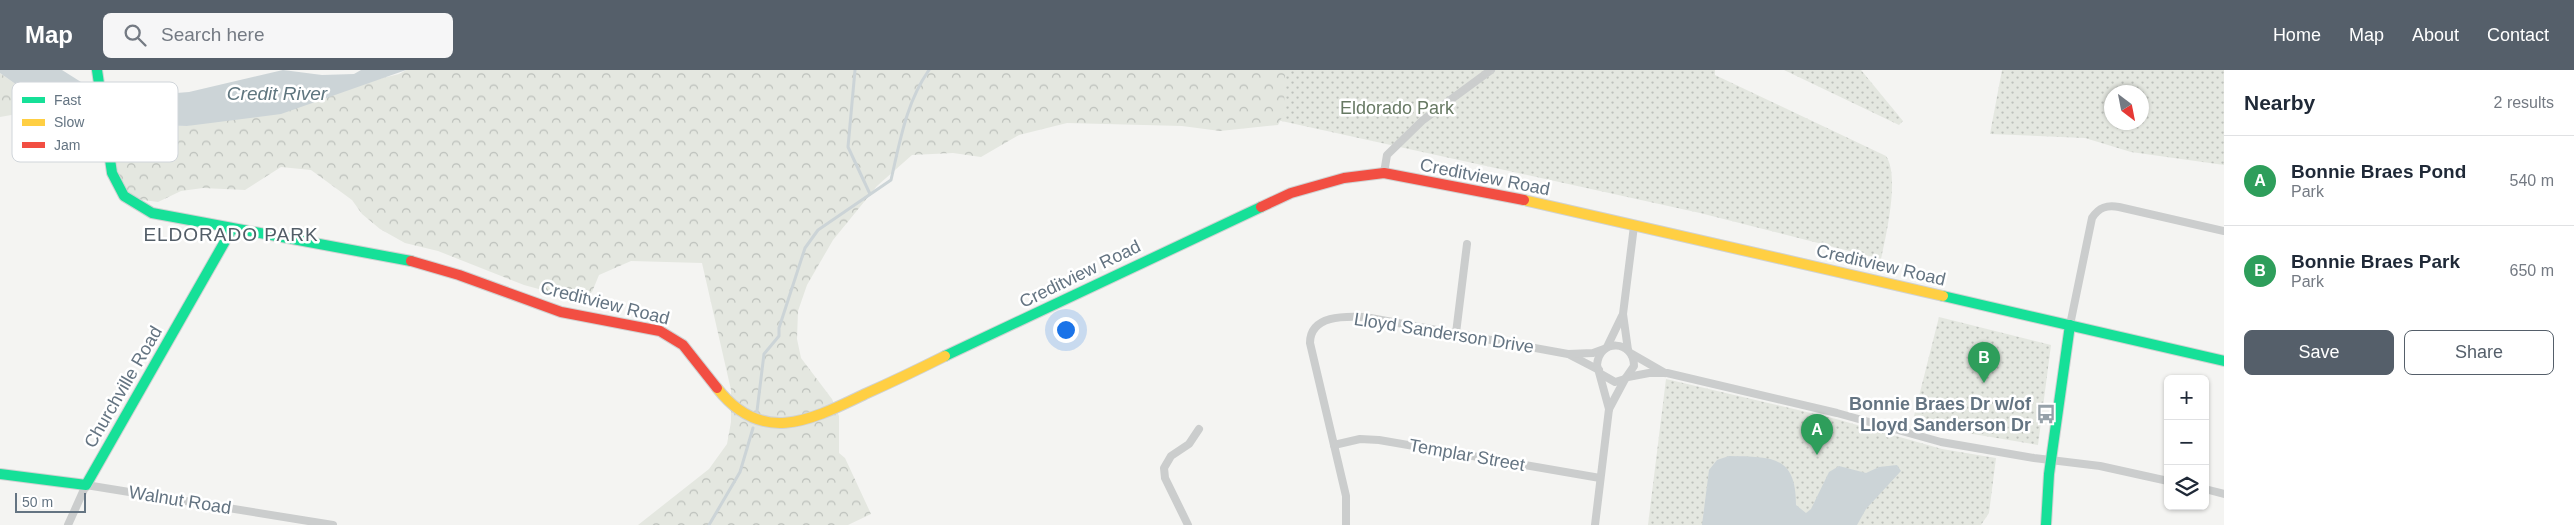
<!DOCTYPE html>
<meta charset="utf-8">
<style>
body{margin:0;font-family:Helvetica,sans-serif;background:#f6f6f7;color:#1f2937}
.controls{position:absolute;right:15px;bottom:15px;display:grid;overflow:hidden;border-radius:8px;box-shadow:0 1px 4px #0004}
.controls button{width:45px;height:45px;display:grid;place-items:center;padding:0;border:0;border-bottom:1px solid #e0e1e3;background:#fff;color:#1f2937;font:25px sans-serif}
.compass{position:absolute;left:2104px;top:15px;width:45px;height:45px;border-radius:50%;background:#fff;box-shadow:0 1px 4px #0004;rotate:148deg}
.scale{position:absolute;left:15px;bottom:12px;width:71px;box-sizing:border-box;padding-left:5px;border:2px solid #647482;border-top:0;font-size:14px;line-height:18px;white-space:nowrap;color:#647482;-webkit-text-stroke:4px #fff;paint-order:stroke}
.you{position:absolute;left:1065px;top:259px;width:18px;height:18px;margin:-12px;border:4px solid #fff;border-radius:50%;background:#1a73e8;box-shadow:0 0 0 8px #1a73e833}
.badge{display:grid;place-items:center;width:32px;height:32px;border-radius:50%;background:#555f6a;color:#fff;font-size:16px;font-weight:700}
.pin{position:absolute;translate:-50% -41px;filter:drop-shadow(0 1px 2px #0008)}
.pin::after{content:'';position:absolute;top:26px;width:18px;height:15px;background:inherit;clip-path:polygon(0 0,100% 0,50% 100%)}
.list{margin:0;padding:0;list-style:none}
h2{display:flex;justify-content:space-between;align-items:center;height:65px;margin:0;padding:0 20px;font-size:21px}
h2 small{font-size:16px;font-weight:400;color:#747a83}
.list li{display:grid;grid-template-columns:32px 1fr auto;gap:15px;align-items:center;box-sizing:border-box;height:90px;padding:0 20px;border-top:1px solid #e0e1e3}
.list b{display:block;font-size:19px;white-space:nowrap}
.list p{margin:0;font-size:16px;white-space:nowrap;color:#747a83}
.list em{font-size:16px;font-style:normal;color:#747a83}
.actions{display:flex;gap:10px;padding:15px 20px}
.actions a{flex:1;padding:11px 0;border:1px solid #555f6a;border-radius:8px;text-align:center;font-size:18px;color:#555f6a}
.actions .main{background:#555f6a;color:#fff}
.icon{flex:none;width:28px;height:28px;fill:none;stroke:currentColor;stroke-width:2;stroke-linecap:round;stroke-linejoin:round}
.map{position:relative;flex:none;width:2224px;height:455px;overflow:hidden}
header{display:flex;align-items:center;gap:30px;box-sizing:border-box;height:70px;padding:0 25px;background:#555f6a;color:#fff}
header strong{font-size:24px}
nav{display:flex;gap:28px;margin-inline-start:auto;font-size:18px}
.search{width:350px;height:45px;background:#f6f6f7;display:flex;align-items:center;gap:12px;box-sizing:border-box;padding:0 18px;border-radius:8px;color:#747a83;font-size:19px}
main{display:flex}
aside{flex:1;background:#fff}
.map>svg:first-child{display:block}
</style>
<header>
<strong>Map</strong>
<div class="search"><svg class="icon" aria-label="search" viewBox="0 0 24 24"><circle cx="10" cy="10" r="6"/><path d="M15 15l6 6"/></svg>Search here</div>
<nav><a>Home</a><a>Map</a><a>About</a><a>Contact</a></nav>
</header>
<main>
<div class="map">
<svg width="2224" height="455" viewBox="0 0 2224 455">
<defs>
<pattern id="grass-dots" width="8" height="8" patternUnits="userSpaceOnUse" patternTransform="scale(1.25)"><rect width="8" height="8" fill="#e4e7e0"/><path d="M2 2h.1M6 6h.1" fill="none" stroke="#bcc0bb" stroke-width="1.8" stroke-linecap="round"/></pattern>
<pattern id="forest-crowns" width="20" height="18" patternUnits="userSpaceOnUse" patternTransform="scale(1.25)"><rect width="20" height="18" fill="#e4e7e0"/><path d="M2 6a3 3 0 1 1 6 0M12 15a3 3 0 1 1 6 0" fill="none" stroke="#bcc0bb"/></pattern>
</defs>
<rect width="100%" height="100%" fill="#f4f4f2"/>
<!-- grass -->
<g fill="url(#grass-dots)" fill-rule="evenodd">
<path d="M1050,0h665v5l171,81c14,20 0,80 -5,103l-181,-46z"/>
<path d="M1784,0h77l42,51 -4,4z"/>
<path d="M2002,0h222v95l-93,-13 -46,-14 -95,-4zM2112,22h30v30h-30z"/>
<path d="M1939,247l112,28 -13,100 -89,-15 -36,-10z"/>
<path d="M1666,309l170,40 106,30 54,9 -7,55 -8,12h-333z"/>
</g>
<!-- forest -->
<g fill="url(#forest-crowns)">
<path d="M406,0h879l-1,43 -6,12 -58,6 -38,-5 -115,-3 -48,12 -38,22 -28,-4 -41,2 -35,31 -44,54 -26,45 -9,26 -1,28 4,19 31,41 7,17v37l6,5 26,56 -23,11h-210l71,-56 18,-25 4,-22v-32l-29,-127 -71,-2 -32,14 -7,17 -13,8 -55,-15 -86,-34 -33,-8 -25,-14 -18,-15 -10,-14 -41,-30 -30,-3 -36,23 -42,-2 -22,3 -23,11 -22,-3 -22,-15 -6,-18 5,-42 74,2 212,-52z"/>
<path d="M0,3l38,27 -21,14 -17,3z"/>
</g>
<!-- water -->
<g fill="#ccd4d7">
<path d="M0,0h62l38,24 14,4 75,-6 94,-22 39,5 32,-1 7,-4h45l-125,44 -94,12 -74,-2 -52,-13 -23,-11 -38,-27z"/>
<path d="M1729,386c43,1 67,-1 67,49l10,8 5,-4 18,-37 10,-6 27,7 13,-6 18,-2 4,6 -35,38 -9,16h-155l7,-55 8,-10z"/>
</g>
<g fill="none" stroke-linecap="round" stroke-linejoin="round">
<!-- stream -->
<g stroke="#ccd4d7" stroke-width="3">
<path d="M855,0l-7,77 22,47"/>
<path d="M757,341l7,-57 15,-18v-8l26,-80 13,-18 73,-50c9,-39 15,-77 38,-110"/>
<path d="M709,455l31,-53 13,-44"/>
</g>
<defs>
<g id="fast">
<path d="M97,0l15,103 12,23 28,17 259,48"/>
<path d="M1943,226l281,65"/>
<path d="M945,286l316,-149"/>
<path d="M0,404l86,11 146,-256"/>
<path d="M2046,455l3,-51 21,-149"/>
</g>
<g id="slow">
<path d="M1524,130l419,96"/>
<path d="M717,318c45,58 94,32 148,6 27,-12 54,-25 80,-38"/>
</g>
<g id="jam">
<path d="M1261,137l30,-14 53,-15 40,-5 140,27"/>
<path d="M411,191l48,14 102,37 99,19 23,14 34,43"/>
</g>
</defs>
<!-- fast casing -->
<use href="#fast" stroke="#d0d2d2" stroke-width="12"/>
<!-- slow casing -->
<use href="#slow" stroke="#d0d2d2" stroke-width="12"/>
<!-- jam casing -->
<use href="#jam" stroke="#d0d2d2" stroke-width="12"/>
<!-- street -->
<g stroke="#cbcdcd" stroke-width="8">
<path d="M1384,103l3,-18 36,-35 68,-50"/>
<path d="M2070,255l22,-107c7,-11 15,-13 27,-11l105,24"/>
<path d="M1456,263l11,-89"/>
<path d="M1607,277l15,-31"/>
<path d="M1628,280l-5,-36 11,-88"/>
<path d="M1632,284l33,19"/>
<path d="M1570,285l29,15"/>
<path d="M1601,304l14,8 10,-3 9,-13c0,-26 -35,-28 -37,-1l12,44"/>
<path d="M1628,307l21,-4h18l170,40 104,29 93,16 66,8 68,15"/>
<path d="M1334,375l26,-6 19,1 221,38"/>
<path d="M2205,419l19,5"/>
<path d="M68,455l18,-40 247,40"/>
<path d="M1188,455l-23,-47 -1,-10 7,-12 18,-12 10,-15"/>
<path d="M1346,455v-29l-36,-153c0,-28 35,-27 55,-26l203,37 25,-1 11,-4"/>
<path d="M1595,455l14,-116 16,-30"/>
</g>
<!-- fast -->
<use href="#fast" stroke="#16e098" stroke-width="10"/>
<!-- slow -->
<use href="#slow" stroke="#ffcf43" stroke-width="10"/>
<!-- jam -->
<use href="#jam" stroke="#f24e42" stroke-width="10"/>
</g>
<!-- icons -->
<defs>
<symbol id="bus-bare" viewBox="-9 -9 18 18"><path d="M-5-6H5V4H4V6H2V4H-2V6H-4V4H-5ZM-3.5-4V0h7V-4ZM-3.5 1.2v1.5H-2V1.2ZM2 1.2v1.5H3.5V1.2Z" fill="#96a1a9" stroke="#fff" stroke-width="2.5" paint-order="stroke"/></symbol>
</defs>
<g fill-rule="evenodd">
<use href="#bus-bare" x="2032" y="330" width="28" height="28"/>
</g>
<g text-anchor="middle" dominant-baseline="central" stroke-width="5" stroke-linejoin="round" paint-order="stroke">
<!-- park labels -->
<g font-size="18" fill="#677963" stroke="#fff">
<text x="1397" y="38">Eldorado Park</text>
</g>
<!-- street labels -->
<g font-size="18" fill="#647482" stroke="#fff">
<text transform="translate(1485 107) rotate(11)">Creditview Road</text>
<text transform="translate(1881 195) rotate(13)">Creditview Road</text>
<text transform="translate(1080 204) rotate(-26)">Creditview Road</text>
<text transform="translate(605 233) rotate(14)">Creditview Road</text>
<text transform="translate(1444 263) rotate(9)">Lloyd Sanderson Drive</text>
<text transform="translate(123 317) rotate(-60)">Churchville Road</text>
<text transform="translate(1467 385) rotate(10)">Templar Street</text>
<text transform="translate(180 430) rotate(9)">Walnut Road</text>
</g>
<!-- poi labels -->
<g font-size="18" font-weight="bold" fill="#647482" stroke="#fff" text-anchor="end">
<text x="2031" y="334">Bonnie Braes Dr w/of<tspan x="2031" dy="21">Lloyd Sanderson Dr</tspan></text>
</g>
<!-- water labels -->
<g font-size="19" font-style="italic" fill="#5f767f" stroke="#fff">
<text x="277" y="23">Credit River</text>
</g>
<!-- neighbourhood labels -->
<g font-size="19" letter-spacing="1" fill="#525d67" stroke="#fff">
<text x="231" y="164">ELDORADO PARK</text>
</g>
</g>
<!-- legend -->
<rect x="12" y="12" width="166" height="80" rx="8" fill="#fff" stroke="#d0d5da" stroke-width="1"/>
<rect x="22" y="27" width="23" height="6" fill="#16e098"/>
<rect x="22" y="49" width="23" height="7" fill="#ffcf43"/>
<rect x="22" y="72" width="23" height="6" fill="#f24e42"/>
<g font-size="14" fill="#647482">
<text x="54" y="35">Fast</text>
<text x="54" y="57">Slow</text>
<text x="54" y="80">Jam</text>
</g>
</svg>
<div class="controls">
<button>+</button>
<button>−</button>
<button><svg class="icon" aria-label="layers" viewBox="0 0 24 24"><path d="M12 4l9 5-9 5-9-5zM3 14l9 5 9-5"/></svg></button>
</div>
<svg class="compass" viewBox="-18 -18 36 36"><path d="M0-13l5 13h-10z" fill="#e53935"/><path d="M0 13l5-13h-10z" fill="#747a83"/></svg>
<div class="scale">50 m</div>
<div class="you"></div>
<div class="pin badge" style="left:1817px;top:385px;background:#2e9e5b">A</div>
<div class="pin badge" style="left:1984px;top:313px;background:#2e9e5b">B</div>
</div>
<aside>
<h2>Nearby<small>2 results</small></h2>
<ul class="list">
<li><span class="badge" style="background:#2e9e5b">A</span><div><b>Bonnie Braes Pond</b><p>Park</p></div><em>540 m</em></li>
<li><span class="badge" style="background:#2e9e5b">B</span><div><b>Bonnie Braes Park</b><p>Park</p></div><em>650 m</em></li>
</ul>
<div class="actions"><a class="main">Save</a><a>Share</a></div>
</aside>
</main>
